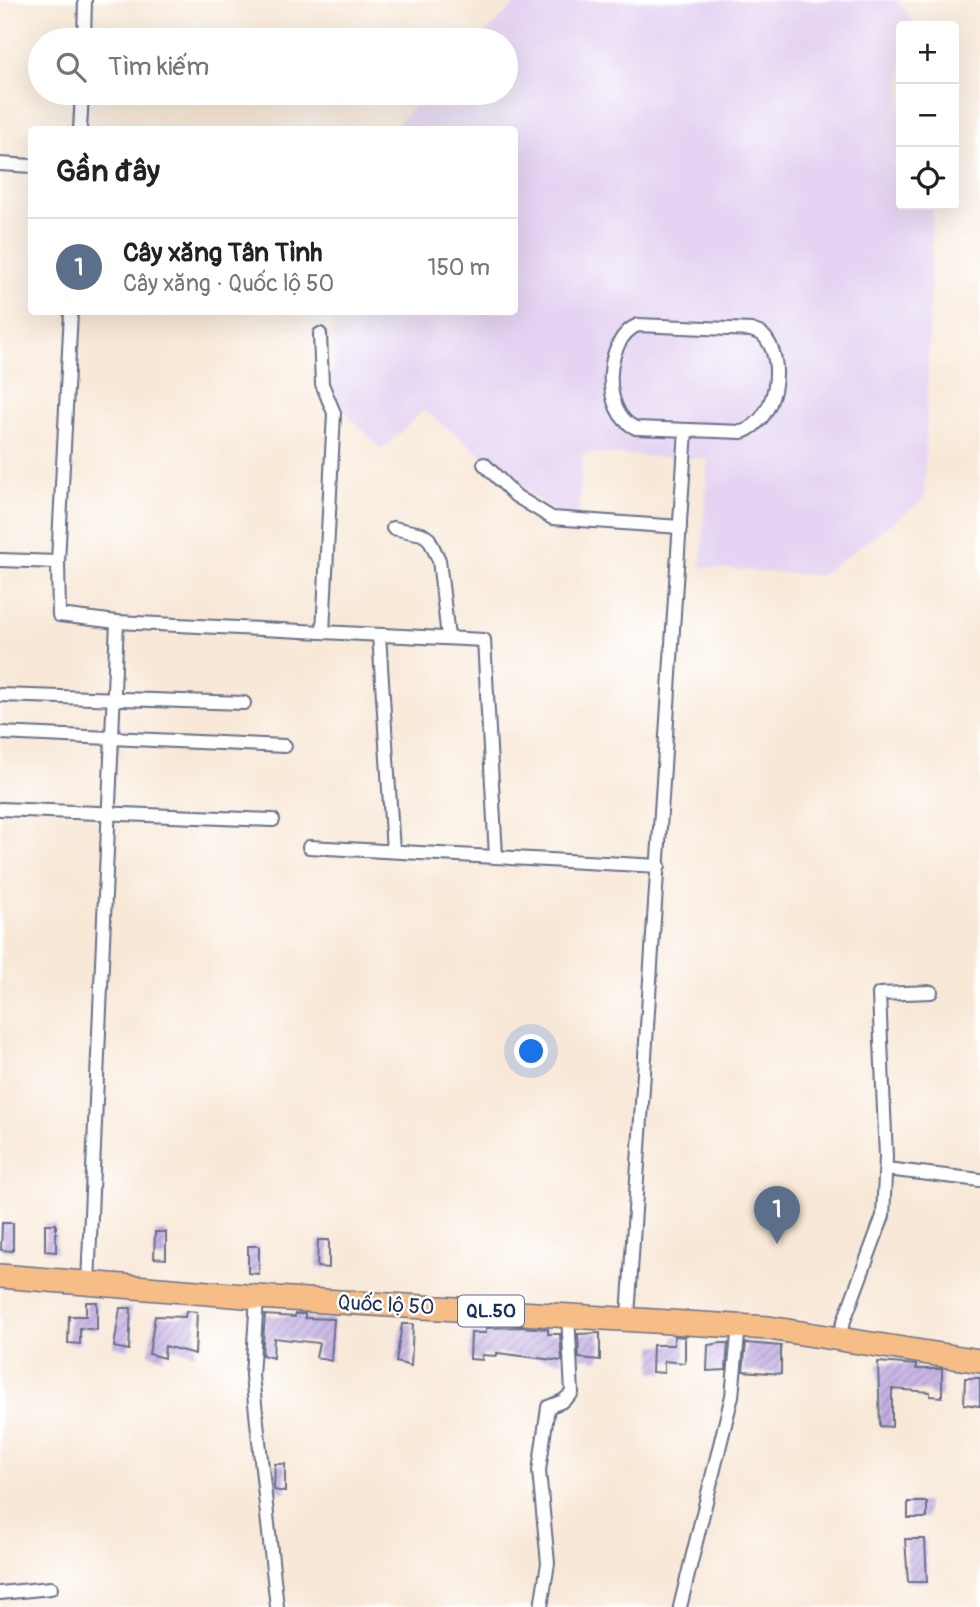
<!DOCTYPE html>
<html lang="vi">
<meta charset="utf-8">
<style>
body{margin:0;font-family:Pangolin,sans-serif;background:#f6f6f6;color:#222}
.controls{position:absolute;right:21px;top:21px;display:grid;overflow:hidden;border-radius:7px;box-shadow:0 7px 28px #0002}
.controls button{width:63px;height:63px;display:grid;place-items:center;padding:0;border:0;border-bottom:2px solid #e0e0e0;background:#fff;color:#222;font:35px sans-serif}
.you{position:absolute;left:532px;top:1052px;width:24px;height:24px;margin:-18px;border:5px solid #fff;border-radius:50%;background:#1a73e8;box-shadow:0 0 0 10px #1a73e833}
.badge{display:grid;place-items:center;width:46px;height:46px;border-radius:50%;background:#d1495b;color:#fff;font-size:23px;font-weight:700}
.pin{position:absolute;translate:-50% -58px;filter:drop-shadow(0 2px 4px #0008)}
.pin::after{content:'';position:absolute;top:37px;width:24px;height:21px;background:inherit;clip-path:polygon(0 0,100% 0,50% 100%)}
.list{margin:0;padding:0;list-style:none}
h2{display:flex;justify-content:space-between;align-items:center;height:91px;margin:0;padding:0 28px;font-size:30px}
h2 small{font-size:23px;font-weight:400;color:#767676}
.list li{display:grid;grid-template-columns:46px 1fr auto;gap:21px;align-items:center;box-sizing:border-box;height:98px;padding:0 28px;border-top:2px solid #e0e0e0}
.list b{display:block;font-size:26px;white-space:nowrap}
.list p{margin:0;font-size:23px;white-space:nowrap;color:#767676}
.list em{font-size:23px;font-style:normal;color:#767676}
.icon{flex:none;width:38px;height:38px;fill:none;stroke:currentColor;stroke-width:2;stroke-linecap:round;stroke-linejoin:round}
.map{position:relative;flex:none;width:980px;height:1607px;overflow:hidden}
.search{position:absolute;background:#fff;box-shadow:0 7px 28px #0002;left:28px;top:28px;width:490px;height:77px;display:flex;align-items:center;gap:18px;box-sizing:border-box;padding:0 24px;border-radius:38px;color:#767676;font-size:26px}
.panel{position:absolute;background:#fff;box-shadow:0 7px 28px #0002;left:28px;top:126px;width:490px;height:189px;border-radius:7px}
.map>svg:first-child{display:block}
</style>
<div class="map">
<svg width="980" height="1607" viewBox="0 0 980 1607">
<defs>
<pattern id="building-hatch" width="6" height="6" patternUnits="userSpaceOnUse" patternTransform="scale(1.75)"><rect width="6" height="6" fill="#c3aee3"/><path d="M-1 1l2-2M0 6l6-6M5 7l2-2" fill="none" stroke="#9e8ebb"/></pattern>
</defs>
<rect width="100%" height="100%" fill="#fff"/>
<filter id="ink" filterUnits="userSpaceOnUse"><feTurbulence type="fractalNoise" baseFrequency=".0143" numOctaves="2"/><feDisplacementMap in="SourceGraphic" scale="14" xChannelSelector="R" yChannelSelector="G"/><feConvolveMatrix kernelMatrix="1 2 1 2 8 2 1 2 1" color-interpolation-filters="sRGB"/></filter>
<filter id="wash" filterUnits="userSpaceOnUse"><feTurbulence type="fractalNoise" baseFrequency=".00686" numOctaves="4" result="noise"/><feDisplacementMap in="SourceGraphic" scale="28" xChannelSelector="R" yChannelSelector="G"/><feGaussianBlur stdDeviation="1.57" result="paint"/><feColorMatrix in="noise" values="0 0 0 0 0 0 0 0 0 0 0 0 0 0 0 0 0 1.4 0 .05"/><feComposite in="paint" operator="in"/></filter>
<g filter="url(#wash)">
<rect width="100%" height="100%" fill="#f8e8d7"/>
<!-- built -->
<path fill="#e4d3f2" d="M519,0h378l20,26h-16v179h32l-9,294 -104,77 -119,-9 7,-108 -125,-6 -5,64 -22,-4 -132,-103 -42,40 -49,-51 1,-87h180v-182l-123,-1 37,-36h78v-53h-27z"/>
<g id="blocks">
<!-- building -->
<g fill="url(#building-hatch)">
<path d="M2,1223h11v28l-12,-1z"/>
<path d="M45,1224h11v28l-11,-1z"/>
<path d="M155,1232h11v27l-12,-1z"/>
<path d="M318,1240h11v28l-12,-1z"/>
<path d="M248,1246h11v28l-11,-1z"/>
<path d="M86,1302h11v28l-17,-2v16l-12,-1 1,-27h17z"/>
<path d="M120,1308h11l-2,42 -15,-3z"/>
<path d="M186,1311l11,1 -2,42 -30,-8 -1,12 -15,-4 6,-38 30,1z"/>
<path d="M295,1314h10v4l29,1 -3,42 -15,-4 3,-14 -45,-5 -1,20 -11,-3 3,-40 30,2z"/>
<path d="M402,1324h11l-2,42 -15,-4z"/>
<path d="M521,1327l27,2v5h12l2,27 -65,-8v3l-15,-1v5l-12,-1 1,-26h15v-5z"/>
<path d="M600,1333v27l-21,-2 -1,-24z"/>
<path d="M674,1336l11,1v26l-21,-2v12l-12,-1 1,-27h21z"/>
<path d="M722,1343h6l-2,27 -19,1 1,-26z"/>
<path d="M746,1343l35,3v28l-38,-3z"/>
<path d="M878,1362l38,3v4h26v28l-12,-1v-4l-38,-3v38l-12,-1z"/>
<path d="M965,1378h15v28l-16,-2z"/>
<path d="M275,1464h10v28l-11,-2z"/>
<rect x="908" y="1502" width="19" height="16"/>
<path d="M905,1539h20l2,43h-19z"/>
</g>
</g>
</g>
<g filter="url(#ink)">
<use href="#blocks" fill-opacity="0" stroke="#687088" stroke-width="2"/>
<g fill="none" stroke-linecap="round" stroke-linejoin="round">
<defs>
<g id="street">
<path d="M84,40l1,-40"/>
<path d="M80,130l2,-37"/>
<path d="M0,164l32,2"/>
<path d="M71,312l-13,250 1,53 58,7 367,18 12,216"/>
<path d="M638,325l113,5 11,4c26,25 14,87 -20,98l-106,-4c-36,-15 -32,-90 2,-103z"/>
<path d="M320,334l2,50 12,29 -11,219"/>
<path d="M484,464l32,32 36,22 128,9"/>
<path d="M393,528l29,6 7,5 10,21 9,77"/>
<path d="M0,560l58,2"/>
<path d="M379,635l14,216"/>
<path d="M0,695l244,8"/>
<path d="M0,733l285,13"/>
<path d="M0,809l273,11"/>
<path d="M309,847l350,19"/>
<path d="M886,1169l94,11"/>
<path d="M88,1283l29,-661"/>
<path d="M257,1297l-5,79 25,231"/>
<path d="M628,1317l58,-887"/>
<path d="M838,1337l45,-121 3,-59 -7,-163 52,-2"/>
<path d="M0,1593l51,-5"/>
<path d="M541,1607l7,-44 -9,-92 9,-64 15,-6 9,-8 -4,-78"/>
<path d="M680,1607l52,-211 7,-71"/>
</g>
<path id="highway" d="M0,1276l257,21 512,31 211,33"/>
</defs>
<!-- street casing -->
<use href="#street" stroke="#687088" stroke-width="16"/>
<!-- highway casing -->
<use href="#highway" stroke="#687088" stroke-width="26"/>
<!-- street -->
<use href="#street" stroke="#fff" stroke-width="12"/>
<!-- highway -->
<use href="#highway" stroke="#f6be86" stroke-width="23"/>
</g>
</g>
<g text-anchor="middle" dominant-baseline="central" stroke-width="5" stroke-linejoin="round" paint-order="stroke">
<!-- shield labels -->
<rect fill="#fff" stroke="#5f6d8e" stroke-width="2" x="458" y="1295.5" width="66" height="31" rx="5"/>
<g font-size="19" font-weight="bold" fill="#1b2f5e">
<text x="491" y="1311">QL.50</text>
</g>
<!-- street labels -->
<g font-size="21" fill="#1b2f5e" stroke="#fff">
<text transform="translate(386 1305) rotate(3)">Quốc lộ 50</text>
</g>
</g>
</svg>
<div class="controls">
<button>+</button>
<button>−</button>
<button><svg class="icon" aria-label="locate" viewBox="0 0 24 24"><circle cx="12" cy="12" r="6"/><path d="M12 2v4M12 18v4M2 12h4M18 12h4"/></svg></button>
</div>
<div class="you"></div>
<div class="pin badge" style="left:777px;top:1244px;background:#5c6f8a">1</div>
<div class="search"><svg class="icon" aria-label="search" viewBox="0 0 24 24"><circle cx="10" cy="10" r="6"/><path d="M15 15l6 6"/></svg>Tìm kiếm</div>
<section class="panel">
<h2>Gần đây<small></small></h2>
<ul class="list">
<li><span class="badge" style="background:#5c6f8a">1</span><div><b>Cây xăng Tân Tỉnh</b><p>Cây xăng · Quốc lộ 50</p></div><em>150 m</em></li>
</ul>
</section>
</div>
